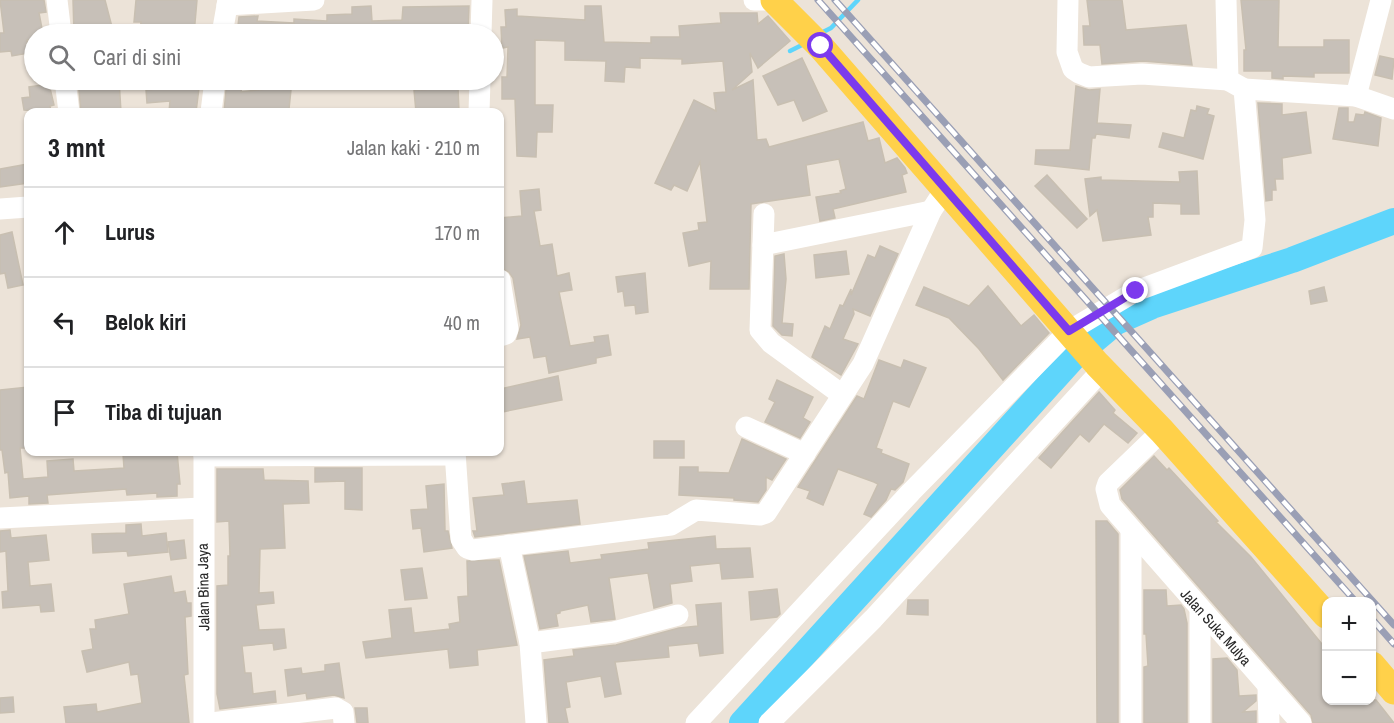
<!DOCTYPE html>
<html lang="id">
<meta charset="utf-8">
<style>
body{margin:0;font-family:"Archivo Narrow",sans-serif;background:#f6f6f6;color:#202124}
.controls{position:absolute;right:18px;bottom:18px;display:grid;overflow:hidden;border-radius:12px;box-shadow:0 2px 4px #0004}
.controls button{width:54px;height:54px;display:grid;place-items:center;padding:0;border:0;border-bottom:2px solid #e0e0e0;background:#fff;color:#202124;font:30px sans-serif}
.stop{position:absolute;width:18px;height:18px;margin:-14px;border:4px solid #7c3aed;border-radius:50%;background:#fff}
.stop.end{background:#7c3aed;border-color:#fff;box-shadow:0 2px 6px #0008}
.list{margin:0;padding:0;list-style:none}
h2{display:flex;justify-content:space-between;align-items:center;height:78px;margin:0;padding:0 24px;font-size:26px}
h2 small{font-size:20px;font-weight:400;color:#757577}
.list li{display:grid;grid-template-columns:39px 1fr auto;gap:18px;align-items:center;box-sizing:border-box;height:90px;padding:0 24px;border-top:2px solid #e0e0e0}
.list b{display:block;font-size:22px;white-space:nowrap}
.list em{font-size:20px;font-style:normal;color:#757577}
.icon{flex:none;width:33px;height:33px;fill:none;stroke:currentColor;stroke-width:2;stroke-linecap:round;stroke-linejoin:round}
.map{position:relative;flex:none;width:1394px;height:723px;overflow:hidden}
.search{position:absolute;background:#fff;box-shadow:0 2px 4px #0004;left:24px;top:24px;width:480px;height:66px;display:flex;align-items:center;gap:15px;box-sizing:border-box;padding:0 21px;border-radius:33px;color:#757577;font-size:22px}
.panel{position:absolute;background:#fff;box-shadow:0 2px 4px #0004;left:24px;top:108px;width:480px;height:348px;border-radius:12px}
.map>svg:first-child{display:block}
</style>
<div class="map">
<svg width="1394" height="723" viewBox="0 0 1394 723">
<rect width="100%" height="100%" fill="#ece3d8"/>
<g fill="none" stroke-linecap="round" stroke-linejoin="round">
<!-- stream -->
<g stroke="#5ed5fb" stroke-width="4.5">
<path d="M821,33l10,-5 27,-28"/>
<path d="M790,51l14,-7"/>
</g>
<!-- river -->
<path stroke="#5ed5fb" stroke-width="26" d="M742,723l331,-365 43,-36 36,-16 140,-46 102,-39"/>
</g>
<!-- building -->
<g fill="#c7c0b8" stroke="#c8bfb1" stroke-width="1.5">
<path d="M0,0h44l2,12 -7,1 4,21h-9v5l-7,1 2,13 -17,3 -1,-5 -11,1v-19h4z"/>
<path d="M73,0h32l7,27 -5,1v6h-17v-4l-16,3z"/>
<path d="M136,0h61l-3,34h-54l1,-12h-7z"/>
<path d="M1087,0h35l4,30 60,-5 6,40 -49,-4 -41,3 -2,-19h-16l-1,-19h7z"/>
<path d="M1241,0h38l-1,47h46v-7h25v33h-35v4l-31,-1v3l-11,-1v-7h-28v-21h2z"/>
<path d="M371,6l1,15 30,-1 1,-13 66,-1 -1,28h-84v-2l-147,2 2,-17 19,-1 -1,5 37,2v-4l33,2v-6l25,-1v-7z"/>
<path d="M585,6h16l3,36 47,1v-6h29l-1,-11 42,-3 -1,-10h37l1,11 10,-8 22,25 -32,27 -8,-15 2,19 -20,18 21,-10 4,60 9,-1 3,8 94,-25 5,19 11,-3 6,25 12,-5 8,10 2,5 -5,2 4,17 -73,17 2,9 -15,3 -4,-24 25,-4 -1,-2 6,-2 -7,-30 -33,6 4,30 -59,9 -2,85h-39l1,-28 -22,5 -6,-33 16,-3 -1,-7 9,-1 -7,-60 -13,29 -13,-6 -3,5 -16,-7 39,-83 22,11 -2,-18 12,-1 -3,-31 -41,3v-5l-42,-1v10l-15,-1 -1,15 -19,-1 1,-20 -41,-1v-19l-30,-1v65h18l-1,27h-15l-1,25 -19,-1 -2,-57h-13v-22h5l1,-30 -6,1 -1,-21h5l-1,-17 12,-1v7l68,4z"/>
<path d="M1380,56l14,3 -2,20 -17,-4z"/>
<path d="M802,58l25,53 -24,10 -9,-21 -16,5 -15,-29z"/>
<path d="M78,80h41l2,32h-40z"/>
<path d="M176,80h24l-4,32h-27l1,-11 -23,2 -1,-13 29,-3z"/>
<path d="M227,80h16l-2,12 32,-4 1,-8h18l-3,29h-2v3h-63z"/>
<path d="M49,84l5,21 -4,1 1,6 -27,-2 -2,-12 8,-1 -1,-10z"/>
<path d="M1076,86l13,4 11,-1 -3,34 34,2 -2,13 -33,-4 -1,4h-3l-3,32 -54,-6 1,-14h34z"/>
<path d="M458,88l1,24h-43l-2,-22z"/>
<path d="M1258,103l24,1v11l24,-3 5,41 -29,5 1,21h-8l1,11h-4v10l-6,1z"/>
<path d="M1197,106l12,3 -2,5 7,2 -11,43 -44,-12 4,-14 21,5 7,-28 5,1z"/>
<path d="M1339,108h9v14h6l2,-8 8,1 1,-3 16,6 -3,28 -45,-7z"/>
<path d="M28,164v19l-28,4v-18z"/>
<path d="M1197,171l2,43h-18v-10l-28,-1v14h-5l3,18 -48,6 -6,-31 -7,6 -5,-37 16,-2v3l79,2 -1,-10z"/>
<path d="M1047,175l40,44 -10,9 -42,-42z"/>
<path d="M539,189l2,21 -7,1 6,35 12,-2 5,32 12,-3 3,17 -13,2 11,54 25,-4 -1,-5 14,-2 3,20 -15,3v5l-47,10 -3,-17 -12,2 -4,-21 -13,2 4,-14 -8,-47 -4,-6 -9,-5v-19l3,-1 -3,-29 22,-2 -2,-25z"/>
<path d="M12,232l11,53 -15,3 -3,-15 -5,1v-39z"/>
<path d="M880,246l18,8 -28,62 -17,-7 1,5 -11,25 15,5 -17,31 -29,-18 13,-31 5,3 10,-24 3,1 8,-17v6l17,-40 7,3z"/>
<path d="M846,251l3,23 -33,4 -2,-23z"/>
<path d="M784,254l2,25 -4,44 11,1 -1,12 -10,-1 -9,-9 2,-70z"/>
<path d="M645,273l3,39 -12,2 -1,-9 -10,1 -2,-15 -5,1 -2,-15z"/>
<path d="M988,286l33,40 13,-11 15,18 -46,47 -24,-31 -30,-31 -33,-13 8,-18 45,19z"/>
<path d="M1324,287l3,14 -16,3 -2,-13z"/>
<path d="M879,360l22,8 3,-8 22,8 -17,39 -16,-6 -17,47 6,2 -1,3 28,11 -6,18 -8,8 -4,-1 -5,11 -15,17 -7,-3 14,-30 -4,-2 -36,-13 -15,36 -16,-7 3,-7 -12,-4 59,-91 7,3z"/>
<path d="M558,376l4,24 -60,12 -2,-23z"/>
<path d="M777,380l36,17 -10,21 7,4 -10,16 -35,-16 10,-20 -6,-3z"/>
<path d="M28,387v61h-8l3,31 25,-2 -1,-16 26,-2 1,12 50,-3 -1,-14 54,-2 3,32h-3v12l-20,1v-4l-30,2 -1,-6 -79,6 1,8 -19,1v-8l-19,2 -2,-26 -3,1 -3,-23h-2v-60z"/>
<path d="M1099,392l16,18 -2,3 24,20 -9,10 -24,-19 -15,18 -9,-8 -29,34 -12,-10z"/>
<path d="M742,439l44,20 -14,21 -6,-3v13l-8,12 -24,-2v-2l-55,-3 1,-28h18v5l31,1z"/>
<rect x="654" y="441" width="30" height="17"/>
<path d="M1154,456l13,14 2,-2 49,53 -2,1 35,35 75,92v51h50l18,23h-81l-2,-8 -189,-216 -2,-9z"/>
<path d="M315,468h47v42l-17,-1v-28l-30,1z"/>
<path d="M217,469h46l1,11 44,1 1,22 -26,1 2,44 -25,1 -1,44 14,-1 1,11 -18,2 3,25 25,-1 2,19 -12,2 -1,-7 -31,3 3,27h6l2,21 22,-3 1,11 -56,7 -3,-15v-108l11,-1v-29h2l-1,-35 -12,1z"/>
<path d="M524,481l3,23 50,-4 3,24 -105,13 -2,-6h4l-4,-33 31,-3 -2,-11z"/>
<path d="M444,484l1,47h3l4,17 -28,4 -3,-24 -8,1 -2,-19 17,-1 -2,-23z"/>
<path d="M1096,521h11l11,13v189h-21z"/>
<path d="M141,524l1,12 24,-3 2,19 -40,4 -1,-5 -34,2 -1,-19 34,-1v-8z"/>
<path d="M10,530l1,8 35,-3 3,25 -21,2 2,24 21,-2 3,27 -13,1 -1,-7 -37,3 -1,-16 6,-1 -2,-40 -6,1v-21z"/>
<path d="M715,536l1,13 34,-1 3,29 -31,2 -2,-16 -30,3 2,15 -22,3 2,19 -18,5 -6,-35 -39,5 6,41 -24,3 -3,-17 -28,6v2l-4,1 2,12 -18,3 -16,-73 44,-5 2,12 32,-4 -1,-4 48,-6 -1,-6z"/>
<path d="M184,540l2,18 -15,2 -3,-18z"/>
<path d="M499,560l18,85 -40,5 1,15 -28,3 -2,-19 -82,9 -3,-16 29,-4 -3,-28 22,-2 3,25 36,-4 -1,-5 11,-2 -2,-25 10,-1 -1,-35z"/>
<path d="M422,568l5,30 -22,2 -4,-30z"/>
<path d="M171,576l3,17 11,-2 2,12h4v13l-6,1 3,57 -4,1 5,48h-123l-2,-16 32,-3 1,8 45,-9 -4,-29 -7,1 -2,-13 -42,10 -5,-21 11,-2 -3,-20h6l-1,-9 34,-6 -5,-30z"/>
<path d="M777,589l3,25 -3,3 -26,3 -2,-28z"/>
<path d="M1144,590h22l1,16 14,-1 3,4 3,14v100h-43v-56l4,-1 -2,-32h-2z"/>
<path d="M928,600v15l-21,-1 1,-14z"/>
<path d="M721,603l2,50 -23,3 -2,-13 -30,3 1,11 -54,5 6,32 -16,3 -4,-21 -35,6 4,25 -5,1 3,15h-19l-5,-63 30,-4 -1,-6 43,-5 63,-17 19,-2 -2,-21z"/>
<path d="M1227,658l10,12 2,26 17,-1v6l-13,11 13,-1v12h-43v-64z"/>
<path d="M339,663l5,35 -10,-3 -27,4 -1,-6 -18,3 -3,-26 16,-2 1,6 23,-3v-6z"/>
<path d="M13,697l1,15 -14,1v-15z"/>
<path d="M355,708h12l1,15h-11z"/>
</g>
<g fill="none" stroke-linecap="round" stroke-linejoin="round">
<!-- minor -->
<g stroke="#fff" stroke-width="21">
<path d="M57,0l4,34"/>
<path d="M754,0h21"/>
<path d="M1068,0l-1,52 6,17 6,4 10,4 53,-3 86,6"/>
<path d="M227,5l87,-5"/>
<path d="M222,34l6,-34"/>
<path d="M481,34l1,-34"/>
<path d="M65,80l4,32"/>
<path d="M1244,89l112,7 38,13"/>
<path d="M1356,96l25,-96"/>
<path d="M211,112l4,-32"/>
<path d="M479,112l1,-32"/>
<path d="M0,209l28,-2"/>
<path d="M764,214l-4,116 11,13 70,51"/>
<path d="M763,245l168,-34"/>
<path d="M500,280l8,49 -2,5 -6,2"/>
<path d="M746,427l59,27"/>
<path d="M1162,431l-54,52 -2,6 4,16 191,218"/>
<path d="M204,452v271"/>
<path d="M455,452l6,87 6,9 6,2 198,-25 25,-15 64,5 6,-2 97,-149 68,-153 15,-23"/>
<path d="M204,456l251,-1"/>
<path d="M0,518l202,-10"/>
<path d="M509,545l21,98 6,80"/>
<path d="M530,643l84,-11 64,-17"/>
<path d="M1268,686l1,37"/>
<path d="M211,723l125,-15 7,4 1,11"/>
<path d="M696,723l215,-231 158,-161 67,-40 116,-43 3,-28 -11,-131 -16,-9 -2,-80"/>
<path d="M769,723l104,-104 229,-249"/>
<path d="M1131,723v-191"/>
<path d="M1200,723v-114"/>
</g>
<!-- major -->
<g stroke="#ffd14a" stroke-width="27">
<path d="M774,0l47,47 276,317 65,67 164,184"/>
<path d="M1372,665l22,26"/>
</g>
<defs>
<g id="rail">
<path d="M818,0l538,602"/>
<path d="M835,0l559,625"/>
<path d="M1372,619l22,25"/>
</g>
</defs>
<!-- rail casing -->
<use href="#rail" stroke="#9a9fb5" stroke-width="7"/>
<!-- rail -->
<use href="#rail" stroke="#fff" stroke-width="4.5" stroke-dasharray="14" stroke-linecap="butt"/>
</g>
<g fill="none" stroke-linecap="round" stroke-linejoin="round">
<!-- route -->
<path stroke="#7c3aed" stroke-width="8" d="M821,46l248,285 67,-40"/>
</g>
<g text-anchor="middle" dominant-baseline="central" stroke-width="5" stroke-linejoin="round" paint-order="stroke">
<!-- street labels -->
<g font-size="15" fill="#282828" stroke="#fff">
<text transform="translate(203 587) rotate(-91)">Jalan Bina Jaya</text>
<text transform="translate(1216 627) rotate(48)">Jalan Suka Mulya</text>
</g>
</g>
</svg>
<div class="controls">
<button>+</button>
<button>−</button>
</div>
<div class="stop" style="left:821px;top:46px"></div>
<div class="stop end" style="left:1136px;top:291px"></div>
<div class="search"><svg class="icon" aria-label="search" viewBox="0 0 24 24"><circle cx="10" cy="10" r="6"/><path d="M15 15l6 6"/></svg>Cari di sini</div>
<section class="panel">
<h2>3 mnt<small>Jalan kaki · 210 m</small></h2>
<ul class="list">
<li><svg class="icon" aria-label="ahead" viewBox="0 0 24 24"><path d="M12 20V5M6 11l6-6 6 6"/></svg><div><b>Lurus</b></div><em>170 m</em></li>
<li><svg class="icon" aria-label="left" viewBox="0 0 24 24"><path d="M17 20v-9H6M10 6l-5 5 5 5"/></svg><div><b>Belok kiri</b></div><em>40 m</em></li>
<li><svg class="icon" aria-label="arrive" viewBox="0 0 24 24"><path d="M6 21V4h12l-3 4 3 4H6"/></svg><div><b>Tiba di tujuan</b></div></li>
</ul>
</section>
</div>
